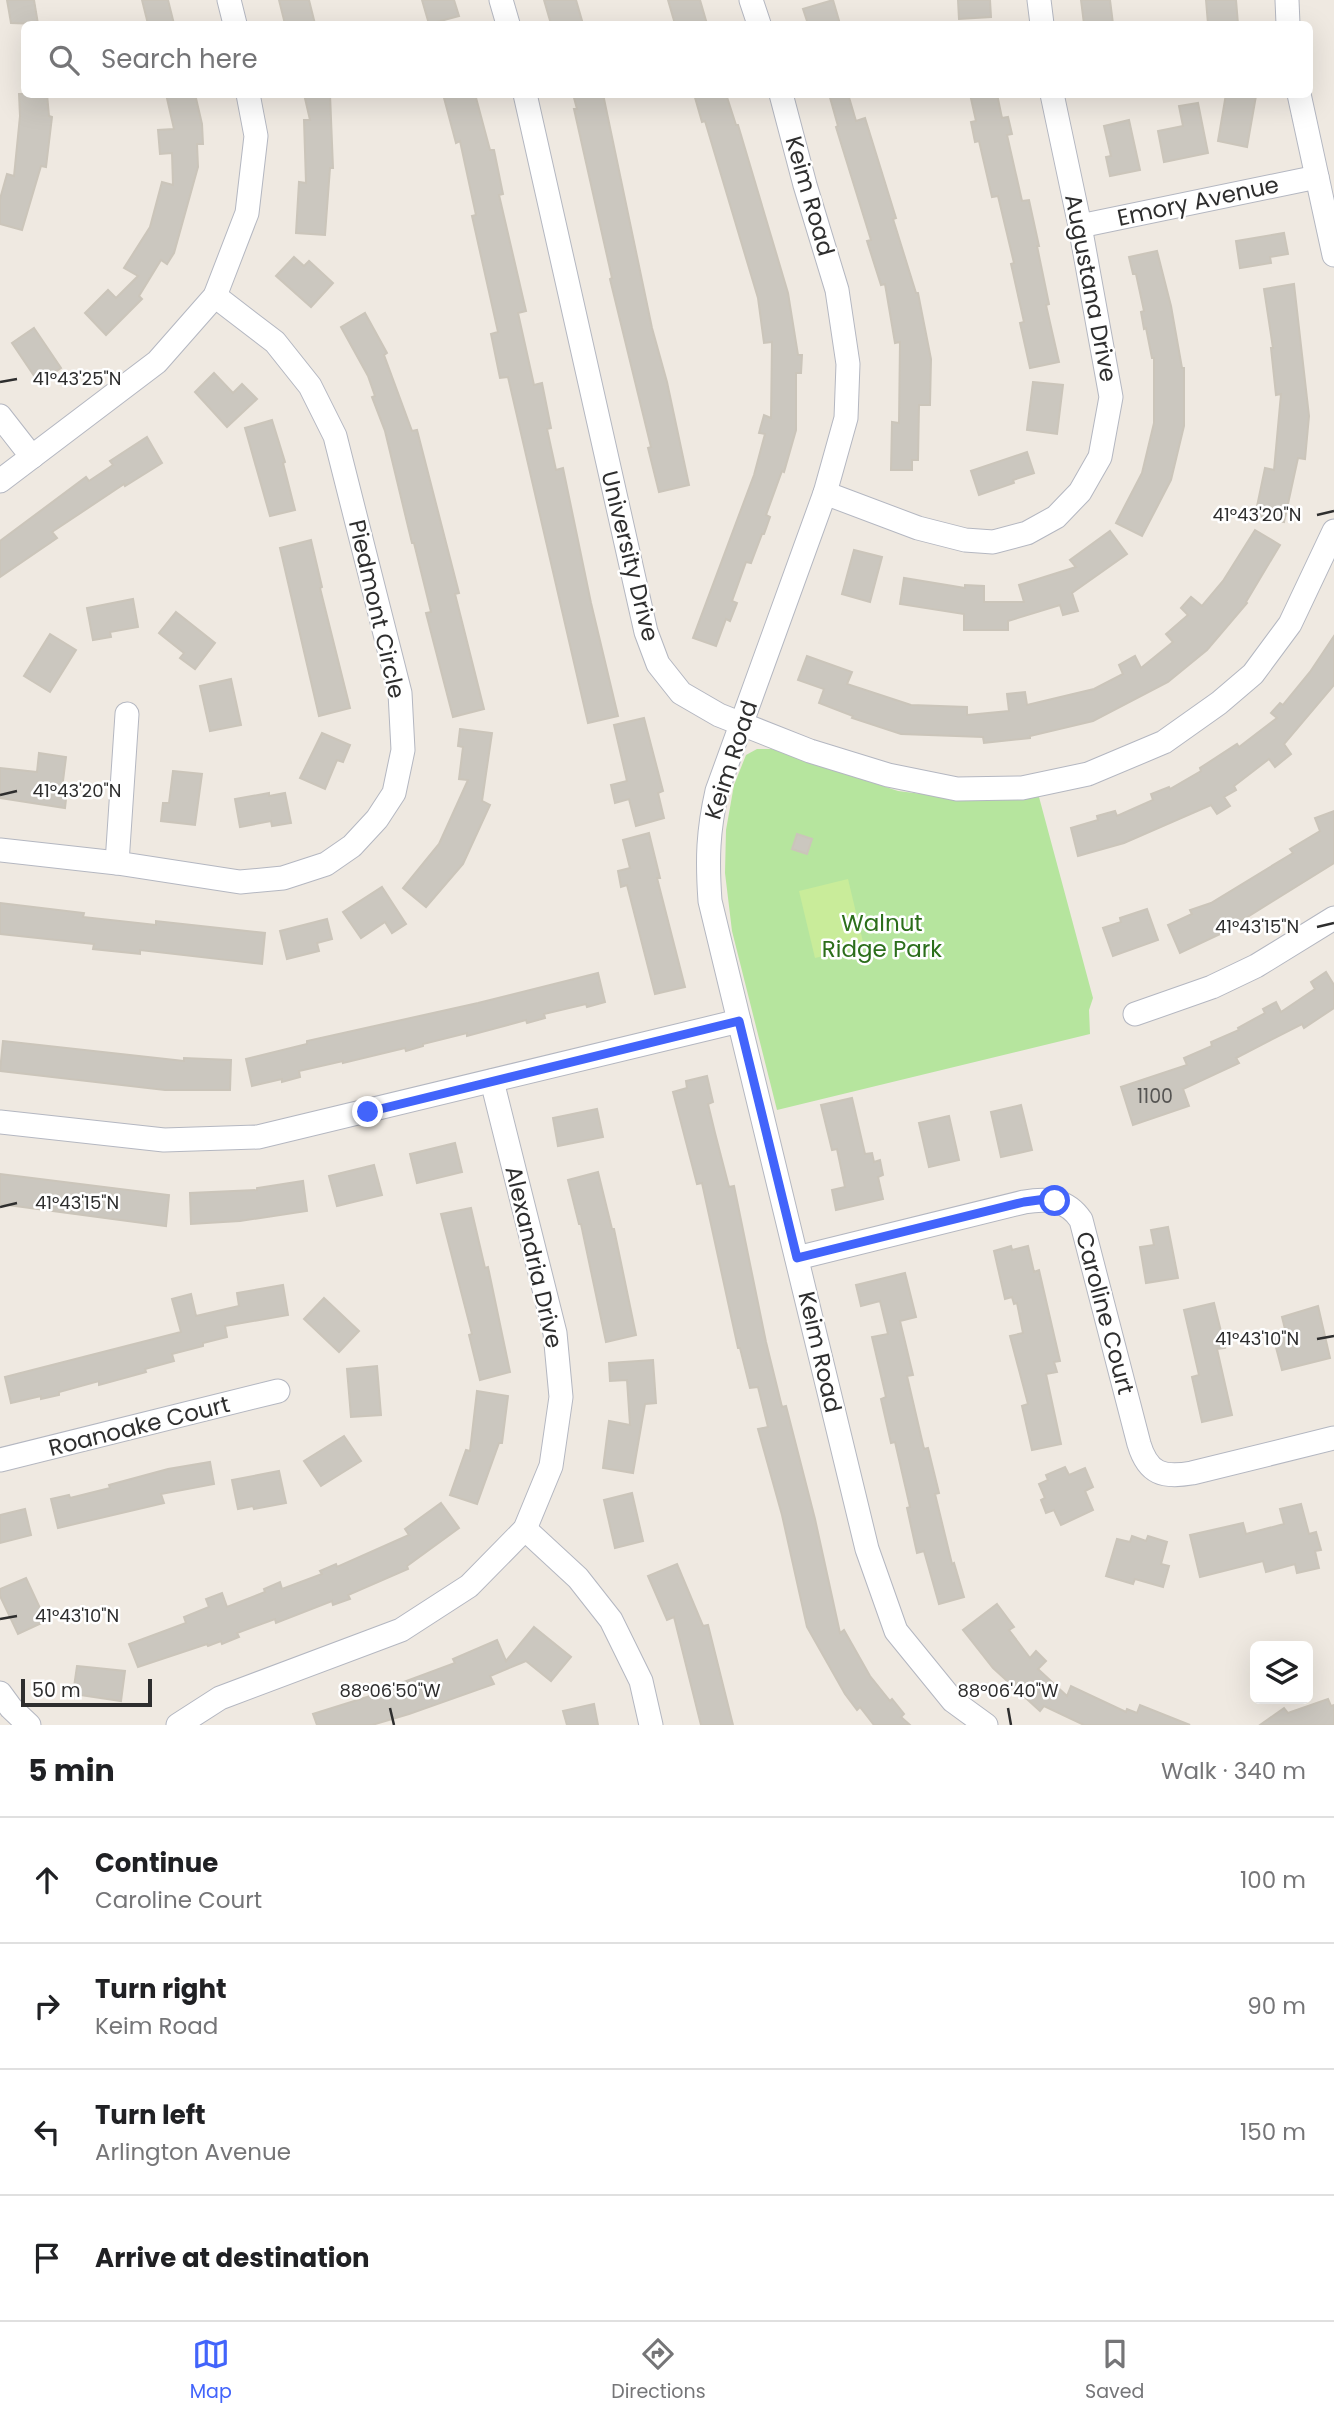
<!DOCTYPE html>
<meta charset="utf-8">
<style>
body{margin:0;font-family:Poppins,sans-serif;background:#f6f6f6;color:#202124}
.controls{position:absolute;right:21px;bottom:21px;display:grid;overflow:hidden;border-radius:10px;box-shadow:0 7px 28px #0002}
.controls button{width:63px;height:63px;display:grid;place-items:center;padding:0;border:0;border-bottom:2px solid #e0e0e0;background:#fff;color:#202124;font:35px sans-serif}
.scale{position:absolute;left:21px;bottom:18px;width:131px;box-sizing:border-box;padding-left:7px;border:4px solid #2e2e2e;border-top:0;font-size:19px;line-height:24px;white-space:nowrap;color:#2e2e2e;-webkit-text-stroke:5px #fff;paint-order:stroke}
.stop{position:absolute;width:21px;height:21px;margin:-16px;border:5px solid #4264fb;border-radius:50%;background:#fff}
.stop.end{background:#4264fb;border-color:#fff;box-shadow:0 2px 7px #0008}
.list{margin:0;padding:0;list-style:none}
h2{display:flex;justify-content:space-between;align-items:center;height:91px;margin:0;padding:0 28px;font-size:30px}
h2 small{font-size:23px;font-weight:400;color:#757577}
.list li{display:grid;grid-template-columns:46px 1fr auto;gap:21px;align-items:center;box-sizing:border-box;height:126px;padding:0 28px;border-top:2px solid #e0e0e0}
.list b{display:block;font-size:26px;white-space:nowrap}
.list p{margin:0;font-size:23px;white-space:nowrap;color:#757577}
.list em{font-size:23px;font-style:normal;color:#757577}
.icon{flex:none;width:38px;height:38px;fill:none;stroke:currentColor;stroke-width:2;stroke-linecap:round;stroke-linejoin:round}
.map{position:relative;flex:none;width:1334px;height:1725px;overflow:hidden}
.search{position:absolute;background:#fff;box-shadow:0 7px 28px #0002;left:21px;right:21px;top:21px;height:77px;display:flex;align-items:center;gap:18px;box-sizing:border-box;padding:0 24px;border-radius:10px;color:#757577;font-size:26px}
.sheet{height:595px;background:#fff}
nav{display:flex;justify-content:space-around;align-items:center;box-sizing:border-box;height:98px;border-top:2px solid #e0e0e0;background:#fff;font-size:19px;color:#757577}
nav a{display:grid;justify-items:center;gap:4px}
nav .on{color:#4264fb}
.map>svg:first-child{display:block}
</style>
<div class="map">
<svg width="1334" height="1725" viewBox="0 0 1334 1725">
<rect width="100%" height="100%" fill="#efe9e1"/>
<!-- green -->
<path fill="#b6e59e" d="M757,749h15l126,42 72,9 69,-3 54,201 -4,12 1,24 -313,76 -45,-179 -7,-58 1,-43 8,-45 12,-30z"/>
<!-- pitch -->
<path fill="#c9ec9a" d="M848,879l16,67 -49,12 -16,-67z"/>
<!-- building -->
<g fill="#cbc7bf" stroke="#cbc5ba" stroke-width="2">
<path d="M7,0h27l4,24 -27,-1z"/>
<path d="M142,0h26l6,24h-26z"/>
<path d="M279,0h30l6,24h-30z"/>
<path d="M422,0h32l5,16 -30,8z"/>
<path d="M544,0h32l7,24h-32z"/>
<path d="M668,0h32l7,24h-32z"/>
<path d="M833,0l7,24h-32l-5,-15z"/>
<path d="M958,0h32l1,17 -32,2z"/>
<path d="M1081,0h29l3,24h-29z"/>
<path d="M1206,0h30l2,24h-30z"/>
<path d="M19,94h28l2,22 3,1 -6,50 -5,-1 -19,64 -22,-6v-25l7,-25 7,2 6,-60z"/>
<path d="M166,94h29l7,30 1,20h-6l1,23 -24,86 -7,11 -6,-4 -22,36 3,3 -36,36 -21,-22 23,-23 8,8 22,-22 -14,-8 26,-41 12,-45 11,3 -1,-32 -12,1 -2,-24 16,-1z"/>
<path d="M304,94h26l3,74h-3l-5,67 -29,-2 3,-51 7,1 -2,-63h6z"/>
<path d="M457,94h18l15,56h4l9,44 -4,1 27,116 -8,2 16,72 8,-2 9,45 -4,1 9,41 7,-2 28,135 27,113 -30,7 -80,-346 -8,1 -9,-44 7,-2 -26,-116 4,-1 -16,-74 -4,2 -12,-45z"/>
<path d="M573,94h30l49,234 15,54 22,103 -30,7 -11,-44 3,-1 -41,-168 2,-1 -38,-169h3z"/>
<path d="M694,94h32l10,31h2l50,168 10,62h4l-1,18h-5v57l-12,42 -2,-1 -16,44 4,2 -6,17h-2l-11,29 -5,-1 -14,39 5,2 -7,18 -4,-2 -10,27 -23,-8 61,-163 11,-41 -6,-1 5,-18 7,3 1,-76 -8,1 -6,-45 -53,-177 -3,1z"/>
<path d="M829,94h19l8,27 9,-3 31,100 -3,1 23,74h2l13,66 -1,46h-11l-1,55h-6v10h-21l1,-48 7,1 1,-81 -5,1 -10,-59 -4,1 -14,-44 4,-1 -35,-113 2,-1z"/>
<path d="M970,94h27l5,24 6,-1 4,17 -5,1 15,66 7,-1 10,46h-2l12,58 -3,1 13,57 -29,6 -10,-45 4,-1 -13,-58 3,-1 -16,-67 -6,1 -13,-56 -4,1 -4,-20 5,-1z"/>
<path d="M1226,94l30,2 -9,51 -29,-6z"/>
<path d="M1198,103l10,50 -44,9 -6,-31 25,-5 -4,-20z"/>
<path d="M1129,120l11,50 -30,6 -4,-19 5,-1 -7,-30z"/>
<path d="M1284,233l4,21 -18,3 1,6 -31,5 -4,-27z"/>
<path d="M1157,251l14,55 11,62h2v58l-13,54 -29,56 -26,-13 26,-50 12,-50v-65h-2l-6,-30 -2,1 -3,-17 3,-1 -8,-37h-3l-4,-17z"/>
<path d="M294,257l10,9 5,-5 24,22 -22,24 -35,-31z"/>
<path d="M1294,284l15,132 -4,43 -7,-1 -14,64 -29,-6 10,-48 9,2 7,-76 -5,1 -5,-47h2l-9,-59z"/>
<path d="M365,313l22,40 -3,2 28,76 5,-1 42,163 -4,1 29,115 -31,8 -27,-104 5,-1 -17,-69h-2l-27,-112 -13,-34 3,-1 -7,-20 -27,-49z"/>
<path d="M34,328l27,40 -22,15 -27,-40z"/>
<path d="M214,373l19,20 9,-9 15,15 -30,28 -32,-35z"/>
<path d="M1033,382l30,3 -6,49 -30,-4z"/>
<path d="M272,420l13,42 -2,1 12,47 -25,6 -25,-88z"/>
<path d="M147,437l15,26 -37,23 -1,-2 -72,48 5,6 -57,39v-36l86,-64 3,4 24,-16 -3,-4z"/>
<path d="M1027,452l7,21 -21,7 1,3 -35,12 -8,-24z"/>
<path d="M1255,530l25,15 -34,57 1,1 -40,47 -39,32 -75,39 -63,15v2l-46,5 -1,-6 -82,-3 -49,-16 1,-2 -34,-13 5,-14 -26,-9 9,-24 45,16 -5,12 64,21 56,2v8l42,-4 -2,-17 18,-2 2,13 67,-16 29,-15 -4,-9 16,-9 6,12 32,-26 -7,-8 22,-19 -7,-7 10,-11 11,9 21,-25z"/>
<path d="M1110,531l17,23 -55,39 6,18 -15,4 -3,-10 -52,16v9h-44v-16l-64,-10 4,-26 61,10v-3l19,1v16h40l-5,-17 57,-18 -6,-7z"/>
<path d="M311,540l11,47 -2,1 30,120 -31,8 -39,-168z"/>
<path d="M854,550l28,7 -12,45 -28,-8z"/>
<path d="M133,599l5,28 -28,5 1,5 -18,3 -6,-32z"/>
<path d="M176,612l39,31 -20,26 -15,-11 4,-5 -25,-20z"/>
<path d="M50,634l26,16 -26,42 -26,-16z"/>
<path d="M1334,636v49l-50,59 7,10 -16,13 -6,-8 -35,27 2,4 -12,7 6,9 -13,8 -6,-9 -87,38 -46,13 -7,-28 27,-8 -1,-4 18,-5 2,5 36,-16 -2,-6 18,-7 1,2 31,-18 -1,-3 37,-24 2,3 38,-29 -6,-5 9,-10 3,2 27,-33z"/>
<path d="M231,679l10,46 -31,6 -10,-45z"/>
<path d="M644,718l19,73 -5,2 6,25 -28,8 -7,-27 -14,4 -4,-18 16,-4 -13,-56z"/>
<path d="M460,729l32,4 -10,68 8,4 -27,59 -37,43 -23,-19 36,-44 29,-64 -9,-1 4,-32 -5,-1z"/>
<path d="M322,733l28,12 -7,17 -6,-2 -12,29 -25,-11z"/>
<path d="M39,753l27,4 -4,32 5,1 -2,18 -65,-10v-30l37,4z"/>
<path d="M173,771l29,3 -7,51 -34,-4 2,-18h6z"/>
<path d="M269,793v3l16,-3 6,30 -19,3 -1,-5 -31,6 -5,-28z"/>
<path d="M1334,811v52l-114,71 -40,19 -12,-28 24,-11 -2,-4 21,-7 82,-50 -3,-4 30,-18 -5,-13z"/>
<path d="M649,833l11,45h-3l28,109 -30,7 -28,-109 -6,2 -3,-16 12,-3 -7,-28z"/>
<path d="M797,834l15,5 -5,15 -15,-5z"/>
<path d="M382,887l24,37 -14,9 -7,-11 -24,16 -18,-26z"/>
<path d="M0,903l84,10 -1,4 73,8v-4l109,12 -3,31 -122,-14v4l-47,-5 1,-5 -94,-10z"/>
<path d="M1147,909l11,31 -45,16 -10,-28 18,-6 -1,-4z"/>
<path d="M327,919l5,20 -15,4 2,8 -32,8 -7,-28z"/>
<path d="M1326,972l8,13v23l-30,20 -2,-4 -66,34 3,5 -56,26 6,17 -56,19 -12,-38 66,-22 -3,-7 28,-12 -1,-4 28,-12 -1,-2 27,-15 -2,-4 13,-7 5,10 34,-23 -4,-7z"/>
<path d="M598,973l7,29 -18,5 -1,-3 -42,10 1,4 -18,5 -1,-3 -59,16v-3l-44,11v2l-17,5 -1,-3 -62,15v-2l-44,10 1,6 -18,5v-3l-30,7 -6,-27 61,-15v-3l171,-38z"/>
<path d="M3,1041l181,20v-3l47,2 -1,30h-65l-165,-19z"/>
<path d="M707,1076l6,26 -5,2 7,29 14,54 5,-1 32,156 16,65 4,-1 29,113 25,114 4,-3 26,46 20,25 2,-2 12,15 -3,3 9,8h-36l-14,-18 -3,3 -12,-16 -38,-67 -25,-112 -24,-86 10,-2 -10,-40 -8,1 -10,-40h-2l-36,-165 -5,1 -24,-92 14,-4 -1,-7z"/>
<path d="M852,1098l13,56 7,-1 2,9 6,-2 3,15 -5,2 5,22 -47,11 -4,-20 13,-3 -8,-38 -5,1 -11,-45z"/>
<path d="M1021,1105l11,45 -31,7 -10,-45z"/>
<path d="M597,1109l6,28 -45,9 -5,-28z"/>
<path d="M949,1116l10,44 -30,7 -10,-44z"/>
<path d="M455,1143l7,29 -45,11 -7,-29z"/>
<path d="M374,1165l8,30 -45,11 -8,-30z"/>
<path d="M598,1172l14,57h2l22,106 -30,7 -25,-118h-2l-11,-44z"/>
<path d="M0,1174l169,21 -3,31 -166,-22z"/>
<path d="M303,1181l4,30 -67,10 -49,3 -1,-31 67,-3v-2z"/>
<path d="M471,1208l14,60 3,-1 22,105 -30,8 -11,-45 3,-1 -31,-120z"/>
<path d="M1168,1227l10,51 -32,5 -6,-36 14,-2 -3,-15z"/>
<path d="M1011,1246l1,4 16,-4 6,26 5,-2 21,91 -6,1 3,10 -11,2 15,70 -29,6 -10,-44 6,-2 -18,-68 13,-3 -6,-30 -3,1 -2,-7 -7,2 -11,-48z"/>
<path d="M905,1273l11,44 -16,4 13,54 -6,1 17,73 4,-1 11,45 -4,1 17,70 2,-1 10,34 -25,7 -15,-53 -7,2 -10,-45 3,-1 -15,-65 -4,1 -10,-44 5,-2 -14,-60 16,-3 -8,-33 -19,5 -5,-21z"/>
<path d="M283,1285l5,30 -63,11 2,11 -24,6v3l-31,8 2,7 -29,8 1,3 -47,13v-4l-40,11v3l-18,4v-3l-30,7 -6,-26 176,-45 -9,-33 19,-5 5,22 43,-10 -2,-13z"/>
<path d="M324,1298l35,33 -20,21 -35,-33z"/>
<path d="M1214,1303l11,45 -8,1 15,66 -30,7 -10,-45 7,-2 -15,-65z"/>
<path d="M1318,1306l12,52 -48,12 -9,-34 13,-3 -4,-16z"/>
<path d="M653,1360l3,43 -11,1 -12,69 -30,-5 6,-47 21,4 -3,-45 -17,1 -1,-18z"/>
<path d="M377,1366l4,49 -30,2 -4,-48z"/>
<path d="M477,1391l31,5 -6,47h-3l-22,61 -27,-9 16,-45 4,1z"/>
<path d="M344,1436l17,25 -40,25 -17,-25z"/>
<path d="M210,1462l4,22 -53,10 3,9 -106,25 -7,-29 18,-4 1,3 40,-10 -1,-3 59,-16z"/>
<path d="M1065,1467l4,8 16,-7 8,19 -8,4 8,19 -32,15 -7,-15 -8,3 -5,-13 4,-2 -6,-14 9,-4 -2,-5z"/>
<path d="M279,1471l7,32 -32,6 -1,-3 -15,3 -6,-29z"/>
<path d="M632,1493l11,48 -28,7 -11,-48z"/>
<path d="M441,1503l18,25 -52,38 1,3 -60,26 2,4 -17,6 -1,-4 -56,22 -1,-4 -38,14 2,4 -17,7 -1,-3 -13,5 -1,-2 -69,23 -9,-23 57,-21 -2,-6 25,-10 -3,-8 16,-6 5,14 38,-15 -1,-3 16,-7 2,7 40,-15 -2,-3 16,-7 1,3 72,-32 -4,-6z"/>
<path d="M1301,1504l8,30 7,-2 5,18 -6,1 4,17 -22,5 -2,-9 -29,8 -3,-11 -63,16 -10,-42 53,-12 3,11 38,-10 -4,-15z"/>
<path d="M25,1509l6,26 -31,8v-28z"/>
<path d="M1132,1536l14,5 2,-5 19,6 -6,22 8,2 -6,21 -28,-8 -2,5 -27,-8 11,-37 13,3z"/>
<path d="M677,1564l26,62 5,-1 25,100h-32l-27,-108 -7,3 -19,-44z"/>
<path d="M26,1578l20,43 -28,13 -18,-38v-7z"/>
<path d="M997,1604l17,23 -5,3 21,28 6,-7 10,10 -8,8 29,27 4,-10 55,26 1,-3 10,4 3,-8 50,20h-106l-40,-19 -4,5 -47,-43 -30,-38z"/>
<path d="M534,1627l37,30 -20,24 -25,-20 -36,15 4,8 -85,30 -37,11h-55l-4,-11 86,-27 -1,-3 57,-21 -2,-4 44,-19 9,21z"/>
<path d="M77,1666l48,5 -4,30 -48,-7z"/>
<path d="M1328,1699l3,7 3,-1v20h-74l24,-17 4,5z"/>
<path d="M594,1704l4,21h-31l-4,-14z"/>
</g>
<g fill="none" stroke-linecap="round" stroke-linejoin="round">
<defs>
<g id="minor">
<path d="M229,0l6,24"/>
<path d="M501,0l7,24"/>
<path d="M751,0l8,24"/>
<path d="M1039,0l3,24"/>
<path d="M1287,0l1,24"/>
<path d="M525,94l121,538 12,32 23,29 38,22 91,36 78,24 69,14 65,-1 66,-14 76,-32 55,-39 34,-29 37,-50 44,-93"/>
<path d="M781,94l24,91 32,105 11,74 -2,54 -21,75 -108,298c-9,40 -10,68 -7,110l157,648 29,82 57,70 33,24"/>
<path d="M1299,94l35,161"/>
<path d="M1080,226l237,-49"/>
<path d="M0,416l32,41"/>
<path d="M0,481l157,-119 58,-66 32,-83 9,-77 -8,-42"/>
<path d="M825,493l93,35 47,12 28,2 34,-9 29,-16 24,-25 20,-35 11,-60 -31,-171 -28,-132"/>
<path d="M0,850l117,13 123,19 43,-4 43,-14 26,-18 25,-27 17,-26 9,-43 -3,-57 -65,-257 -25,-50 -35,-44 -60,-46"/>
<path d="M117,863l10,-149"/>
<path d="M1135,1014l77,-27 44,-21 78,-48"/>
<path d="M0,1122l164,18 94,-3 481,-116"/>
<path d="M797,1258l227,-56c23,-4 43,-3 57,18l58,224c9,30 24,34 53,29l142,-35"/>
<path d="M0,1460l278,-69"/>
<path d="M525,1529l53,49 33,42 30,61 10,44"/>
<path d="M0,1693l11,15 18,17"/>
<path d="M178,1725l42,-27 181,-68 68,-44 56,-57 26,-63 10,-69 -6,-64 -63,-252"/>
</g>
</defs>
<!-- minor casing -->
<use href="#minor" stroke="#b4b7c1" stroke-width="25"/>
<!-- minor -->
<use href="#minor" stroke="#fff" stroke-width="23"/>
</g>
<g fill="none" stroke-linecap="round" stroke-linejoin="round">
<!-- route -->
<path stroke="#4264fb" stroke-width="9" d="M368,1112l371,-91 58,237 227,-56 22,-3 9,2"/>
</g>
<!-- ticks -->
<path fill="none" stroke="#2e2e2e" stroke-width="2.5" d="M0,382l17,-3M1317,515l17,-4M0,795l17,-4M1317,927l17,-4M0,1207l17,-4M1317,1339l17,-3M0,1619l17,-3M390,1708l4,17M1008,1708l3,17"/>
<g text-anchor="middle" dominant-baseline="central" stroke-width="5" stroke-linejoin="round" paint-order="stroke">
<!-- number labels -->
<g font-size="19" fill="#555452">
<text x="1155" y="1096">1100</text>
</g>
<!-- street labels -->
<g font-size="23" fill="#2e2e2e" stroke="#fff">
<text transform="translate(810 196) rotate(74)">Keim Road</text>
<text transform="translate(1198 201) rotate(-12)">Emory Avenue</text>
<text transform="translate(1091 288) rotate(79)">Augustana Drive</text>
<text transform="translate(630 556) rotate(76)">University Drive</text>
<text transform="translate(377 609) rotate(77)">Piedmont Circle</text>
<text transform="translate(731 760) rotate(-72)">Keim Road</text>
<text transform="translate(534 1257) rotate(77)">Alexandria Drive</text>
<text transform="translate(1105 1313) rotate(75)">Caroline Court</text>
<text transform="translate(820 1352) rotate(77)">Keim Road</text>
<text transform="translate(139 1426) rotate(-14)">Roanoake Court</text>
</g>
<!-- park labels -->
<g font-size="23" fill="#2c6e1b" stroke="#fff">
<text x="882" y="923">Walnut<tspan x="882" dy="26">Ridge Park</tspan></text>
</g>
</g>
<g font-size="18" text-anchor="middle" fill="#2e2e2e" stroke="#fff" stroke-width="5" stroke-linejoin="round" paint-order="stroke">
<text x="77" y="385">41°43'25"N</text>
<text x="1257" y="521">41°43'20"N</text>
<text x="77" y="797">41°43'20"N</text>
<text x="1257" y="933">41°43'15"N</text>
<text x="77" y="1209">41°43'15"N</text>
<text x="1257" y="1345">41°43'10"N</text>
<text x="77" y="1622">41°43'10"N</text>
<text x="390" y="1697">88°06'50"W</text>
<text x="1008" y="1697">88°06'40"W</text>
</g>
</svg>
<div class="controls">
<button><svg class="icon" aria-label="layers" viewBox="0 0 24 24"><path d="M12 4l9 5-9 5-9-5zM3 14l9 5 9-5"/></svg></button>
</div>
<div class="scale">50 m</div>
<div class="stop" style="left:1055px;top:1201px"></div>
<div class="stop end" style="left:368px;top:1112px"></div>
<div class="search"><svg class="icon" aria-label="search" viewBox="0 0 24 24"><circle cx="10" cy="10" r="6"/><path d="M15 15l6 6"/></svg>Search here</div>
</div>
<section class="sheet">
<h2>5 min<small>Walk · 340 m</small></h2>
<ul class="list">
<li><svg class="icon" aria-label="ahead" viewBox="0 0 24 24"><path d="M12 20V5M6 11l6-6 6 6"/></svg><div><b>Continue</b><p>Caroline Court</p></div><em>100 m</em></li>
<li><svg class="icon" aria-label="right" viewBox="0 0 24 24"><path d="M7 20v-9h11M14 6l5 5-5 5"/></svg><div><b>Turn right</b><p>Keim Road</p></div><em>90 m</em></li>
<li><svg class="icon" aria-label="left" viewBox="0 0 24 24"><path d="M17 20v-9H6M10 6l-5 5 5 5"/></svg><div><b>Turn left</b><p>Arlington Avenue</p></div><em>150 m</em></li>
<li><svg class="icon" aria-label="arrive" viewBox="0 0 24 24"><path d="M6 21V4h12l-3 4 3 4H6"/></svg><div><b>Arrive at destination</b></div></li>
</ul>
</section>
<nav>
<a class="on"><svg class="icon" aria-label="map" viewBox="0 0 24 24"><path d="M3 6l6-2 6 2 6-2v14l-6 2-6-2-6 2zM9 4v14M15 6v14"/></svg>Map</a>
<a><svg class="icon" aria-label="directions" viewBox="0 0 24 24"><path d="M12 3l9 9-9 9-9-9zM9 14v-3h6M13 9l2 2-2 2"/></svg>Directions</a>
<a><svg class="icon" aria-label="saved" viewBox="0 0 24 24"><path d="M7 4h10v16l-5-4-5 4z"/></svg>Saved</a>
</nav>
